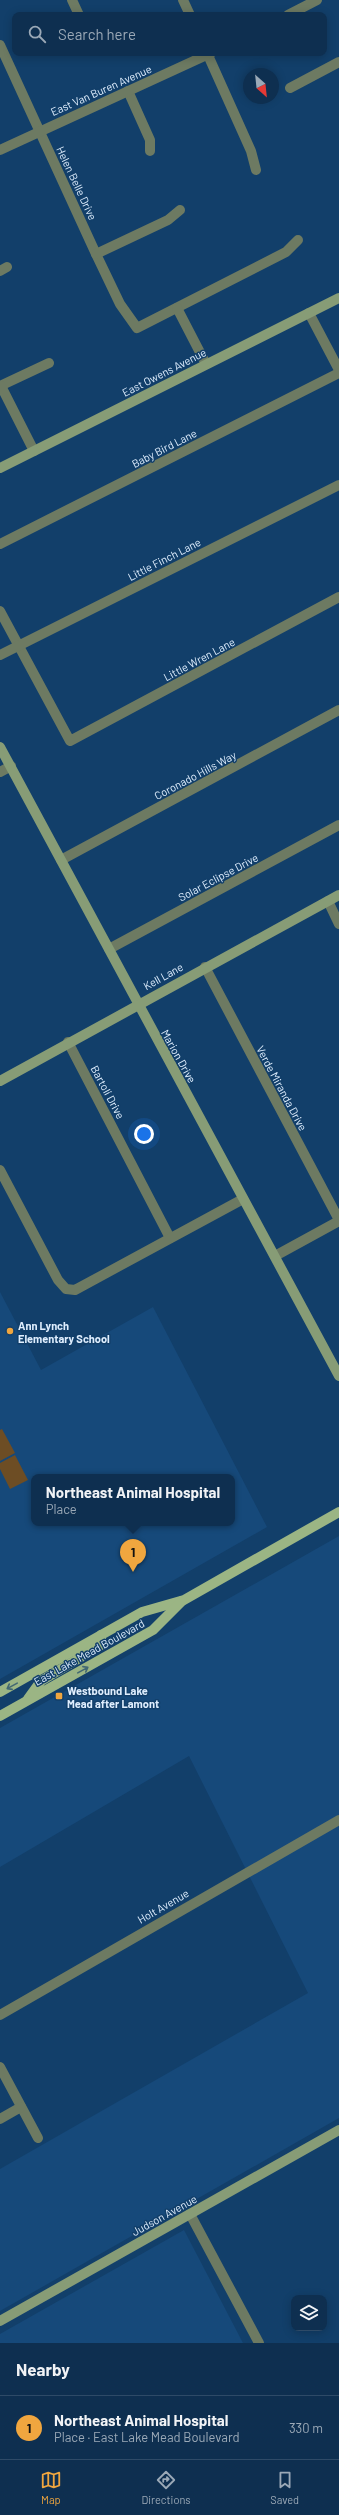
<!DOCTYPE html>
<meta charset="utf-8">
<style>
body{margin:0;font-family:Barlow,sans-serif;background:#173757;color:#f1f3f6}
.controls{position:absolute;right:12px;bottom:12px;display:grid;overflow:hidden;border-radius:8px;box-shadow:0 2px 10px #0003}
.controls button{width:36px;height:36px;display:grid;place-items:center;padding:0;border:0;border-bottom:1px solid #2e4a67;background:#0e2f50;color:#f1f3f6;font:20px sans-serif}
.compass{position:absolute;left:243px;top:68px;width:36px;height:36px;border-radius:50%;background:#0e2f50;box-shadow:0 2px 10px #0003;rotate:153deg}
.you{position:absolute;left:144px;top:1134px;width:14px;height:14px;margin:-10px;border:3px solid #fff;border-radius:50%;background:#1a73e8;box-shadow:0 0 0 6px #1a73e833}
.badge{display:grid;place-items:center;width:26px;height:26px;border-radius:50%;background:#f0a63f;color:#111;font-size:13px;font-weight:700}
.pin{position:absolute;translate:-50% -33px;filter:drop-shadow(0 1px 2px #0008)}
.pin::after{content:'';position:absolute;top:21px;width:14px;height:12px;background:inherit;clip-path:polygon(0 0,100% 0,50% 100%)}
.popup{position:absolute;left:31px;top:1474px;width:204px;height:52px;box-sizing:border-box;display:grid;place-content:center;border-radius:8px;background:#0e2f50;filter:drop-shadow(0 1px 3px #0005);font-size:13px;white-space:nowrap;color:#9ba9b7}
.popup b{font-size:15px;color:#f1f3f6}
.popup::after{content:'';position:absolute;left:50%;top:100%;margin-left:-8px;border:8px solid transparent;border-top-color:#0e2f50}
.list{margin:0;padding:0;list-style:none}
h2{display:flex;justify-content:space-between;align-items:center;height:52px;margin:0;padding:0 16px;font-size:17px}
h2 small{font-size:13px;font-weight:400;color:#9ba9b7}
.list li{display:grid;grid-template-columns:26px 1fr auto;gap:12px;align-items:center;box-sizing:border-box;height:64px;padding:0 16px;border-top:1px solid #2e4a67}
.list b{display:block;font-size:15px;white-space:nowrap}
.list p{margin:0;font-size:13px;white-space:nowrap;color:#9ba9b7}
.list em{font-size:13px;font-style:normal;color:#9ba9b7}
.icon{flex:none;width:22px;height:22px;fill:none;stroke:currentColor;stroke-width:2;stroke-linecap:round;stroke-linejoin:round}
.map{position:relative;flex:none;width:339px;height:2343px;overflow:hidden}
.search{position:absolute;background:#0e2f50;box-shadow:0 2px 10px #0003;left:12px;right:12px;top:12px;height:44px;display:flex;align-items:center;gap:10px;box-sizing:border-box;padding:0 14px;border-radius:8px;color:#9ba9b7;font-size:15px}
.sheet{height:116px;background:#0e2f50}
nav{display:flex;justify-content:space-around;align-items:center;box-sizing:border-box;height:56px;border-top:1px solid #2e4a67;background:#0e2f50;font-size:11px;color:#9ba9b7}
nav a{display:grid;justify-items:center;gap:2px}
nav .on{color:#f0a63f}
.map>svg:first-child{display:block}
</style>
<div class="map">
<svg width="339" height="2343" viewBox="0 0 339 2343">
<rect width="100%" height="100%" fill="#123f6a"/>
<!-- built -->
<g fill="#16497a" fill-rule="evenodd">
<path d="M0,1292l41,78 112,-63 114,220 -267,152zM34,1477h198v46h-198z"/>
<path d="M339,1536v582l-339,193v-142l308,-176 -119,-237 -189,111v-139z"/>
<path d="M184,2230l59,113h-243v-9z"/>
</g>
<!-- green -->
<g fill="#6d4d24">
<path d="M2,1429l13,24 -15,8v-31z"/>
<path d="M15,1455l13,25 -18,9 -10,-20v-6z"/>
</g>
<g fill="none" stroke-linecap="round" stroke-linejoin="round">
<!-- street -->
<g stroke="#6d7a62" stroke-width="10">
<path d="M72,0l7,15"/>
<path d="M183,0l7,15"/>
<path d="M288,15l29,-15"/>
<path d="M0,45l96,209 24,50 17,24 149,-76 12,-12"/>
<path d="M207,53l44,98 5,19"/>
<path d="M290,88l49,-26"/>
<path d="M128,91l22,49v11"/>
<path d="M0,150l211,-97"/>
<path d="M96,254l72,-34 12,-10"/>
<path d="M0,271l7,-4"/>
<path d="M177,308l29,56"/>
<path d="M309,313l30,57"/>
<path d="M0,386l49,-23"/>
<path d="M1,386l33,65"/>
<path d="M0,544l339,-171"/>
<path d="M0,611l70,130 269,-144"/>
<path d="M0,655l339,-170"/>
<path d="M0,772l11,-6"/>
<path d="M61,860l278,-150"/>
<path d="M328,901l11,23"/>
<path d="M109,949l230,-124"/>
<path d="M205,967l134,253"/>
<path d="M68,1042l102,196"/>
<path d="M0,1170l58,110 8,9 9,1 168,-91"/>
<path d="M275,1256l64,-35"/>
<path d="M0,2015l339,-195"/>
<path d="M0,2067l38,71"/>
<path d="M0,2119l21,-12"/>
<path d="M190,2214l69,129"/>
</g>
<!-- secondary -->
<g stroke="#879c76" stroke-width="10">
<path d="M0,468l339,-170"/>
<path d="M0,747l339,629"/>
<path d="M0,1081l339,-186"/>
<path d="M0,2321l339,-191"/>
</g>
<!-- primary -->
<g stroke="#9bb584" stroke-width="10">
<path d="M0,1692l142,-80 42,-12 155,-88"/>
<path d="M28,1699l13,-18 60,-36v-10"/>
<path d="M0,1716l153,-86 29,-29"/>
</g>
</g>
<!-- one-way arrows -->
<defs><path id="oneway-shaft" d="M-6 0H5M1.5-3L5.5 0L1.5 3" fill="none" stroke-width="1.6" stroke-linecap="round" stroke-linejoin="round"/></defs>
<g stroke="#426873">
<use href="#oneway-shaft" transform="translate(83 1670) rotate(-29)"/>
<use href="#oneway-shaft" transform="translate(12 1686) rotate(151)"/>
</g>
<!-- markers -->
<g fill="#f0a63f" stroke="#123f6a" stroke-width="1.5">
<circle cx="10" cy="1331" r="4"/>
<rect x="55" y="1692" width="8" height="8" rx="2"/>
</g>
<g text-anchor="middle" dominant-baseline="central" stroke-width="3" stroke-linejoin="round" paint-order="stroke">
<!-- street labels -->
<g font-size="11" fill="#dfeefe" stroke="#123f6a">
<text transform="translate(101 90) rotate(-24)">East Van Buren Avenue</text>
<text transform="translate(77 183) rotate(65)">Helen Belle Drive</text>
<text transform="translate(164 372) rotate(-27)">East Owens Avenue</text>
<text transform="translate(164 448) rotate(-27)">Baby Bird Lane</text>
<text transform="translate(164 559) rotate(-27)">Little Finch Lane</text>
<text transform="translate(199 659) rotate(-28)">Little Wren Lane</text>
<text transform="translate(195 775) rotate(-28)">Coronado Hills Way</text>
<text transform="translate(218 877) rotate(-28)">Solar Eclipse Drive</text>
<text transform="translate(163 976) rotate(-29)">Kell Lane</text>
<text transform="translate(179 1056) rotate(61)">Marion Drive</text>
<text transform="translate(282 1088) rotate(62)">Verde Miranda Drive</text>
<text transform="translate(108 1092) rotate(62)">Bartoli Drive</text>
<text transform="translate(89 1652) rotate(-29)">East Lake Mead Boulevard</text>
<text transform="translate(163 1906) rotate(-30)">Holt Avenue</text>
<text transform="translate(164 2215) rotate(-29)">Judson Avenue</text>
</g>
<!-- poi labels -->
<g font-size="11" font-weight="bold" fill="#dfeefe" stroke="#123f6a" text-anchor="start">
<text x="18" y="1325">Ann Lynch<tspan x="18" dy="13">Elementary School</tspan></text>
<text x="67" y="1690">Westbound Lake<tspan x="67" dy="13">Mead after Lamont</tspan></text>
</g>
</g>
</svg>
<div class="controls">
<button><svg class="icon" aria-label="layers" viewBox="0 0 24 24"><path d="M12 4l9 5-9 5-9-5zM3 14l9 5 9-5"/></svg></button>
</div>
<svg class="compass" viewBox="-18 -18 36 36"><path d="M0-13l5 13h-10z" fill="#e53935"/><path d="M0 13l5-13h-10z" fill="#9ba9b7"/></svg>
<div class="you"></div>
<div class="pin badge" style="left:133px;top:1572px">1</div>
<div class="popup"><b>Northeast Animal Hospital</b>Place</div>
<div class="search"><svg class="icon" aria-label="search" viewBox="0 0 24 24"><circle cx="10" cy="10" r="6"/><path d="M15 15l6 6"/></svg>Search here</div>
</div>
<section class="sheet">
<h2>Nearby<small></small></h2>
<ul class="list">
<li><span class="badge">1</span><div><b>Northeast Animal Hospital</b><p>Place · East Lake Mead Boulevard</p></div><em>330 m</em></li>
</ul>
</section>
<nav>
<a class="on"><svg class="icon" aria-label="map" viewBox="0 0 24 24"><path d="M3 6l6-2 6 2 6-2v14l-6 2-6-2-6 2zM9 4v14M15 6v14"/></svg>Map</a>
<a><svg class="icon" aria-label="directions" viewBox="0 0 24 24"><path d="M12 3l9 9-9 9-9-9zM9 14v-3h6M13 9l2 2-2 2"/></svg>Directions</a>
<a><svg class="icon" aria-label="saved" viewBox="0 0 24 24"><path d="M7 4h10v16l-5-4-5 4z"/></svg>Saved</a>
</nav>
